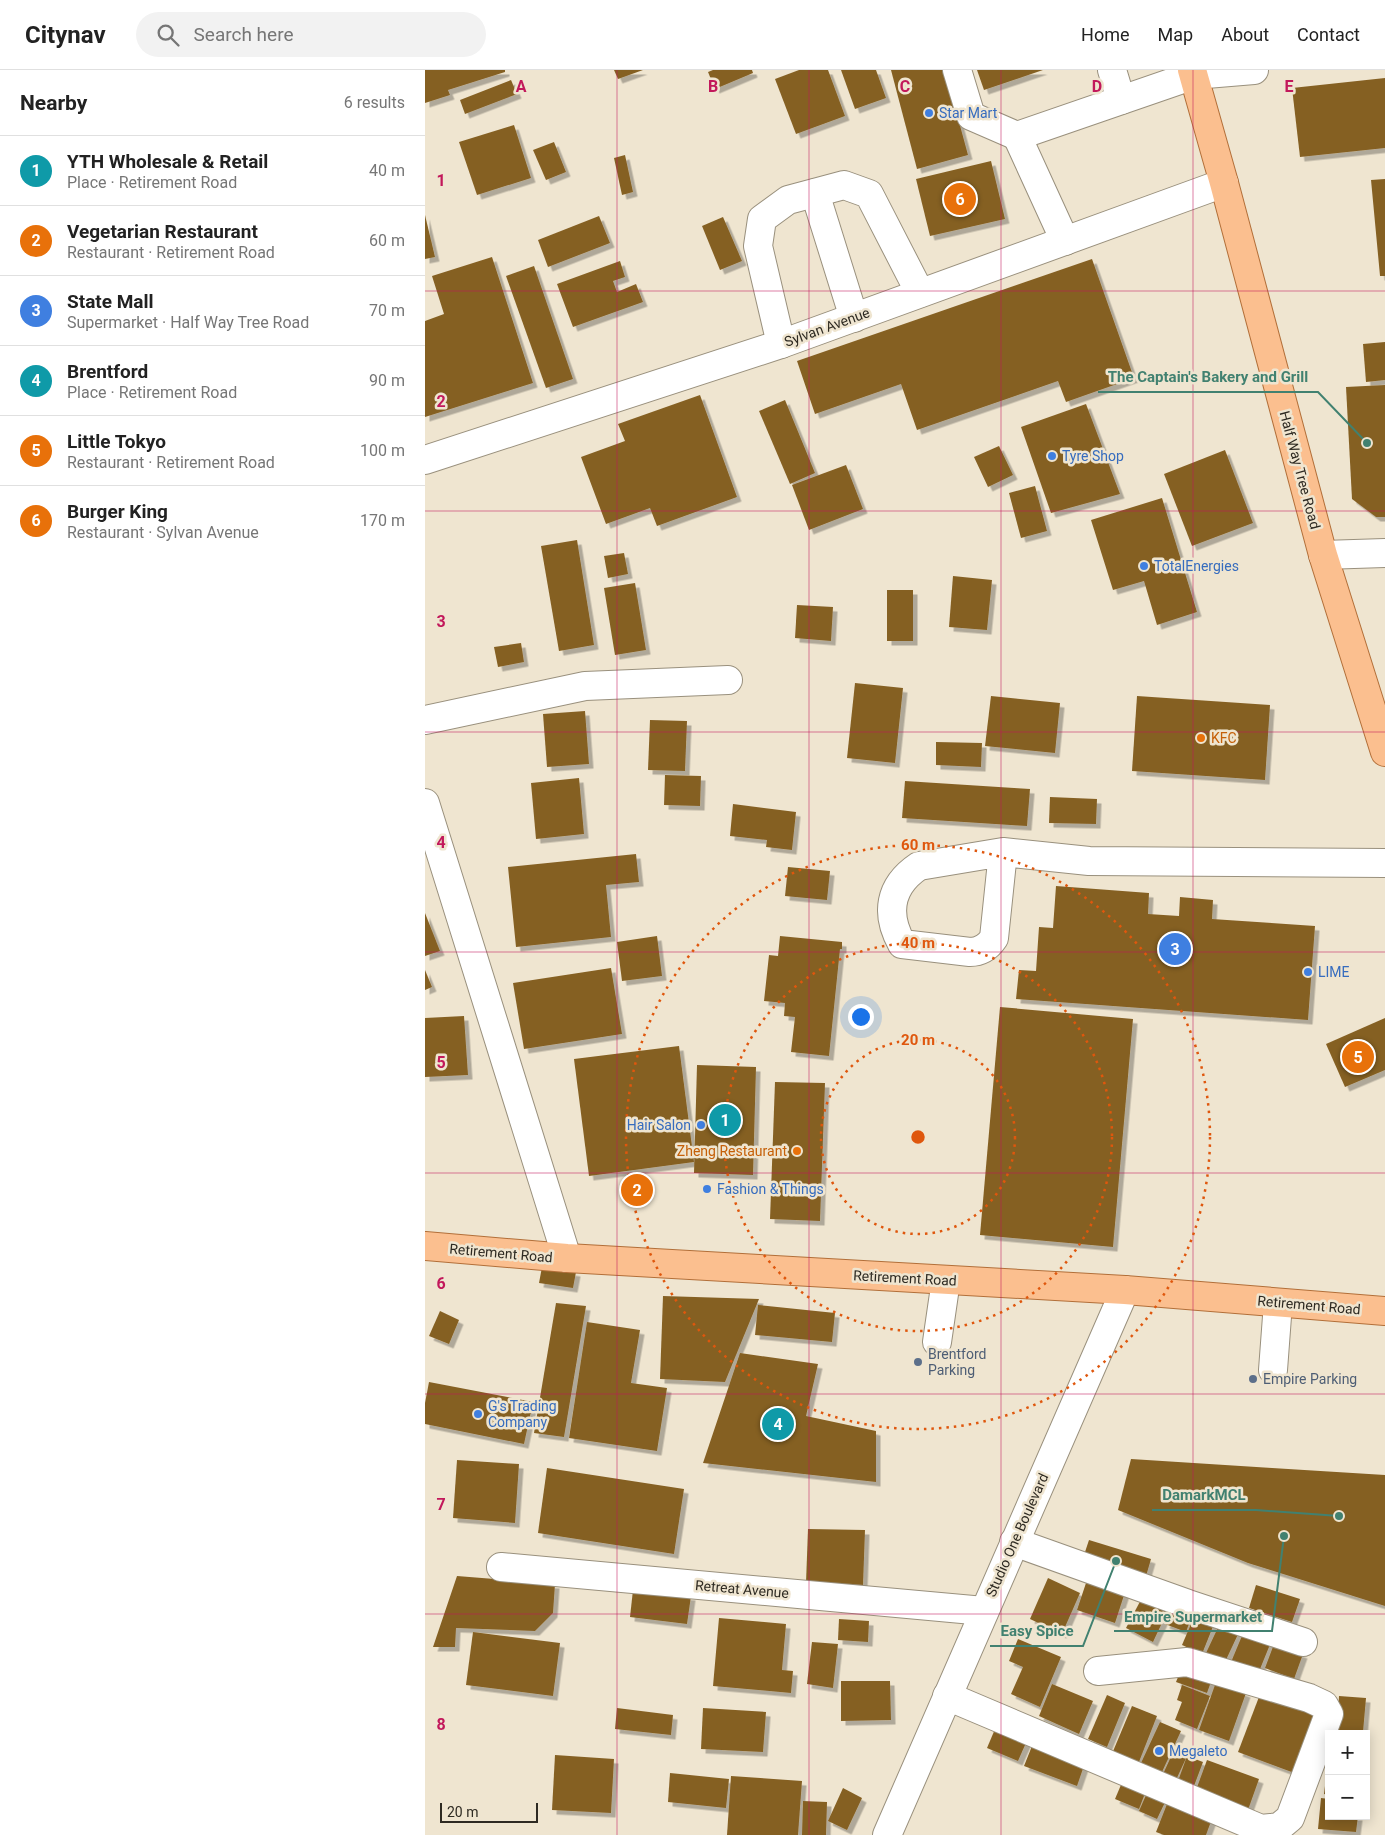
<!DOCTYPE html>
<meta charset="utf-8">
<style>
body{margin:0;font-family:Roboto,sans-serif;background:#f2f2f2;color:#222}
.controls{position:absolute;right:15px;bottom:15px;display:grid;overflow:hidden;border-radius:0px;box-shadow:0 2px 12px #0003}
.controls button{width:45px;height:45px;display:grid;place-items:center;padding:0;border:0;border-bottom:1px solid #e0e0e0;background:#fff;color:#222;font:25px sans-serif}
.scale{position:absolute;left:15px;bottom:12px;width:98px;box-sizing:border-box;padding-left:5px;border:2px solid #2e2a22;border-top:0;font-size:14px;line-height:18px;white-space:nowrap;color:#2e2a22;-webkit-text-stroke:4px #efe5d0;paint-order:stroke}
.you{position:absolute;left:435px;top:946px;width:18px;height:18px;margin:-12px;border:4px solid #fff;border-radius:50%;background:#1a73e8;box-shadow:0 0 0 8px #1a73e833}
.badge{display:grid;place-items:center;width:32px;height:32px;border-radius:50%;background:#111827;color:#fff;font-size:16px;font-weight:700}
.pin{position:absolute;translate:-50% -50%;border:2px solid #fff;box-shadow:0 1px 5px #0006}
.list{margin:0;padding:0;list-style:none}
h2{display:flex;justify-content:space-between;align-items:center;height:65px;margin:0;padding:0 20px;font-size:21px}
h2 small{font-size:16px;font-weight:400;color:#767676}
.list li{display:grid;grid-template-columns:32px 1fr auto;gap:15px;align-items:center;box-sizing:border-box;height:70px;padding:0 20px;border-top:1px solid #e0e0e0}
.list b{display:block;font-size:19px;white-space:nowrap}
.list p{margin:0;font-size:16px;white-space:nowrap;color:#767676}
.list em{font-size:16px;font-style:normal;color:#767676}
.icon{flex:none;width:28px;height:28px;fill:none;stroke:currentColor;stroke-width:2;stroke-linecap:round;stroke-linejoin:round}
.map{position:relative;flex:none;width:960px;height:1765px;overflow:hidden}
header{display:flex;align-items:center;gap:30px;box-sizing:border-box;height:70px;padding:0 25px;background:#fff;border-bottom:1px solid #e0e0e0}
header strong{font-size:24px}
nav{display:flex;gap:28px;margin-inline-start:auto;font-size:18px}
.search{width:350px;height:45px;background:#f2f2f2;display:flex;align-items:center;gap:12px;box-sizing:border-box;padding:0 18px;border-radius:28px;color:#767676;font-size:19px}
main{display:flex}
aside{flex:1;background:#fff}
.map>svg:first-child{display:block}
</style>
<header>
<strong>Citynav</strong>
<div class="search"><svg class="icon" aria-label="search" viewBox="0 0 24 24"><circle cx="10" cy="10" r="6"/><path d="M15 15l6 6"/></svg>Search here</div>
<nav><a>Home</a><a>Map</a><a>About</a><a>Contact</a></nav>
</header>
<main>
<aside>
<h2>Nearby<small>6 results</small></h2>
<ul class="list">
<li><span class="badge" style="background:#0f9aa8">1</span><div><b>YTH Wholesale &amp; Retail</b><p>Place · Retirement Road</p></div><em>40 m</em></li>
<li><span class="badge" style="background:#e8710a">2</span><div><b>Vegetarian Restaurant</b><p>Restaurant · Retirement Road</p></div><em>60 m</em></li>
<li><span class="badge" style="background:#3f7fe0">3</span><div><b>State Mall</b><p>Supermarket · Half Way Tree Road</p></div><em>70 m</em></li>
<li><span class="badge" style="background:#0f9aa8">4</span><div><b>Brentford</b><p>Place · Retirement Road</p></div><em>90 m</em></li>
<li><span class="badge" style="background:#e8710a">5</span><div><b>Little Tokyo</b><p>Restaurant · Retirement Road</p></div><em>100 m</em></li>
<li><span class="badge" style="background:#e8710a">6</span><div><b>Burger King</b><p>Restaurant · Sylvan Avenue</p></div><em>170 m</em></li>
</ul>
</aside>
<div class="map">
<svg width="960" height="1765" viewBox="0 0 960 1765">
<defs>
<filter id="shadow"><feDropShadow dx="4.5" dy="4.5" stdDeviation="0" flood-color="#0004"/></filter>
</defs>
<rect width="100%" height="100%" fill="#efe5d0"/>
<!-- building -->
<g fill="#856024" filter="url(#shadow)">
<path d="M0,0h80v2l-57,18 2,5 -25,8z"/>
<path d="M189,0h29l-25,9z"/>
<path d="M288,0h39l1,3 -38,16 -7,-17z"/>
<path d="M374,0h29l17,46 -49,18 -21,-55z"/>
<path d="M416,0h35l10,28 -31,11z"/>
<path d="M466,0h54l23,85 -51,14z"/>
<path d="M552,0h66l-59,20z"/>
<path d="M960,8v70l-85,9 -8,-69z"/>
<path d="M86,10l6,14 -52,20 -5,-14z"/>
<path d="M89,55l17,53 -54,17 -18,-53z"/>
<path d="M129,72l12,30 -20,8 -13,-30z"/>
<path d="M200,85l8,37 -11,3 -8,-37z"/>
<path d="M566,91l14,58 -75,17 -14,-57z"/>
<path d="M960,109v97h-5l-9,-96z"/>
<path d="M0,145l10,42 -10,2z"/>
<path d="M174,146l11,27 -62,24 -10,-27z"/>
<path d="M298,147l19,44 -22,9 -18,-44z"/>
<path d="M67,187l41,126 -108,34v-96l19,-7 -12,-38z"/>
<path d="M667,189l42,119 -68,24 -8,-21 -141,49 -16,-46 -86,30 -18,-53z"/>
<path d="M195,191l5,16 -12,4 4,11 19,-8 7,18 -70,25 -16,-43z"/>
<path d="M109,196l39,113 -27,9 -40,-112z"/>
<path d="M960,272v38l-19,2 -3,-38z"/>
<path d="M960,315v132h-9l-24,-18 -6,-112z"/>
<path d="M275,325l37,102 -80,29 -7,-18 -44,16 -25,-67 44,-16 -7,-17z"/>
<path d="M360,330l30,73 -25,11 -31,-73z"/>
<path d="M661,334l34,90 -69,19 -30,-86z"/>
<path d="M574,376l14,29 -25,12 -14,-30z"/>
<path d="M800,380l28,73 -61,23 -28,-72z"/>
<path d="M421,395l17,44 -54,21 -17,-45z"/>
<path d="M610,416l12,45 -26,7 -12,-45z"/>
<path d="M737,428l35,114 -40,13 -13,-44 -31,9 -22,-70z"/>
<path d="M152,470l17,105 -35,6 -18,-105z"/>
<path d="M199,483l4,21 -20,4 -4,-22z"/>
<path d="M528,506l39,4 -5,50 -38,-3z"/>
<path d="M210,513l11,67 -31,5 -11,-67z"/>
<rect x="462" y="520" width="26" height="51"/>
<path d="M372,535l36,2 -2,34 -36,-3z"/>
<path d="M96,573l3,19 -26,5 -4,-20z"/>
<path d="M430,613l48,5 -8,75 -48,-5z"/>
<path d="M566,626l69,7 -5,50 -70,-7z"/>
<path d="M712,626l133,9 -5,75 -133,-9z"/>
<path d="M160,641l4,53 -42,3 -4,-53z"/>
<path d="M225,650l37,1 -2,50 -37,-1z"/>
<path d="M511,672l46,1 -1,24 -45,-2z"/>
<path d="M240,705l36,1 -1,30 -36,-1z"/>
<path d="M154,708l5,56 -48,5 -5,-56z"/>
<path d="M480,711l125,8 -3,37 -125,-8z"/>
<path d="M625,727l47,2 -1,25 -47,-1z"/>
<path d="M308,734l63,8 -4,38 -26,-3 1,-7 -37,-4z"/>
<path d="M211,784l3,28 -33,3 5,52 -95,10 -8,-80z"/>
<path d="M363,797l42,4 -3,29 -42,-4z"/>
<path d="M631,816l93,7 -1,21 31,2 1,-19 33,3 -1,19 103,7 -7,94 -292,-21 3,-29 17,1 3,-44 14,1z"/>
<path d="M0,843l15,38 -15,5z"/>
<path d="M232,866l5,40 -40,5 -5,-39z"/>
<path d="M355,866l62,6v7h-2l-11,107 -38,-4 4,-35 -11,-1 1,-13 -21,-2 5,-46 9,1z"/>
<path d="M186,898l11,66 -98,15 -11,-66z"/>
<path d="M0,900l7,17 -7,3z"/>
<path d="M575,937l133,12 -20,228 -133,-12z"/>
<path d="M39,946l4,59 -43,2v-59z"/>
<path d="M960,948v52l-40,17 -19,-43z"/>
<path d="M254,976l15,116 -105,14 -15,-117z"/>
<path d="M272,995l59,2 -3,108 -59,-2z"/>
<path d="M350,1012l50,1 -5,138 -50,-2z"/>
<path d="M117,1197l34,5 -3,16 -34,-5z"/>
<path d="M238,1226l96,3 -34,83 -65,-3z"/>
<path d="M131,1233l30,3 -22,131 -30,-4z"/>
<path d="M333,1235l77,8 -3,29 -77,-7z"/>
<path d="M15,1241l19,9 -10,24 -20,-8z"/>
<path d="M162,1252l53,8 -9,53 36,5 -10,63 -88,-13z"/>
<path d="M315,1283l78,11 -12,52 70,15v51l-173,-19z"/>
<path d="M4,1312l104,20 -9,42 -99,-20v-21z"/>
<path d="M706,1389l254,16v131l-137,-43 -130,-53z"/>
<path d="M32,1390l62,4 -4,59 -62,-5z"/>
<path d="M122,1398l137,21 -10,65 -136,-21z"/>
<path d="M383,1459l57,1 -2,55 -57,-2z"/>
<path d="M664,1470l62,19 -7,24 -63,-19z"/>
<path d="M664,1504l38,12 -12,37 -38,-13z"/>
<path d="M32,1506l98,8 -2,29 -18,18 -79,-3 -1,19h-22z"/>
<path d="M623,1508l32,15 -18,41 -32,-15z"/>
<path d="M831,1515l44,14 -8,23 -43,-14z"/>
<path d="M208,1520l58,6 -4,28 -57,-7z"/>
<path d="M719,1524l26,12 -17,36 -27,-14z"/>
<path d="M748,1533l21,7 -8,22 -21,-8z"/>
<path d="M772,1540l19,9 -14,35 -20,-9z"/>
<path d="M294,1548l67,6 -4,46 11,1 -2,22 -78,-7z"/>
<path d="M414,1549l30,2 -1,21 -30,-2z"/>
<path d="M796,1551l19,9 -15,32 -19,-9z"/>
<path d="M819,1561l27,11 -13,32 -27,-12z"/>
<path d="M48,1562l87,11 -7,53 -87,-11z"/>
<path d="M593,1569l43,18 -21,50 -29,-13 12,-27 -14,-6z"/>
<path d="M387,1572l26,2 -5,44 -26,-4z"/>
<path d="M849,1574l29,10 -9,25 -29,-11z"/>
<path d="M757,1597l30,12 -5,14 -31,-11z"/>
<path d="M416,1611h49l1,39 -50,1z"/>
<path d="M791,1612l30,11 -17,48 -30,-11z"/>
<path d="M627,1614l41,17 -14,33 -40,-18z"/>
<path d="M757,1615l28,11 -13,33 -22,-9 7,-18 -5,-2z"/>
<path d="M837,1619l59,22 -24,63 -59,-22z"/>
<path d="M682,1625l18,8 -18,44 -19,-8z"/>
<path d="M914,1626l27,2 -3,34 -26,-1z"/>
<path d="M707,1636l25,10 -20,51 -26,-11z"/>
<path d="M192,1638l56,7 -2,20 -56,-6z"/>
<path d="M278,1638l63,4 -3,40 -62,-3z"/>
<path d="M573,1652l31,14 -11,25 -31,-13z"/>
<path d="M735,1652l21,9 -19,41 -21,-9z"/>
<path d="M609,1671l52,19 -9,26 -53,-20z"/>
<path d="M750,1678l13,6 -12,26 -13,-6z"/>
<path d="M130,1685l59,4 -3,54 -59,-3z"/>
<path d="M762,1686l16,6 -9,24 -16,-5z"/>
<path d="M782,1690l52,19 -11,31 -52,-20z"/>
<path d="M902,1700l2,1v24l-5,-1z"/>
<path d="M245,1703l59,6 -3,29 -58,-6z"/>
<path d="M701,1703l23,10 -10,26 -24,-10z"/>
<path d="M306,1706l71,5 -4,54h-71z"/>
<path d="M725,1716l19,8 -12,25 -18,-8z"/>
<path d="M418,1718l19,10 -15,32 -19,-9z"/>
<path d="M896,1728l8,1v17h29l-2,16 -38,-3z"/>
<path d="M744,1729l44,17 -7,19h-42l-8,-3z"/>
<path d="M378,1731l24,1 -1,33h-24z"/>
</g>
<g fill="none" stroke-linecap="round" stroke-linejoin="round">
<defs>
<g id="minor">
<path d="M532,0l14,46 46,20 177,-61 60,-5"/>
<path d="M687,0l9,30"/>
<path d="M592,66l48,105"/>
<path d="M390,123l39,125"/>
<path d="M356,274l-23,-98 4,-27 26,-19 56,-15 25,9 51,99"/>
<path d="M0,390l356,-116 443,-161"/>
<path d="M898,485l62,-2"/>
<path d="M0,650l160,-34 143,-6"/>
<path d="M0,733l142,455"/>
<path d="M578,782l-9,86c-6,9 -14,14 -24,14l-68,-8c-17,-30 -13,-58 17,-78l84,-14 86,9 296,2"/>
<path d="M512,1272l9,-62"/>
<path d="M848,1300l5,-67"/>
<path d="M589,1472l174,62 115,38"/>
<path d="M76,1497l483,44"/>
<path d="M522,1626l314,133 18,-2 11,-9 39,-104 -5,-9 -15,-7 -122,-36 -89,9"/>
<path d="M462,1765l238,-545"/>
</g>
<g id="major">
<path d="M767,0l32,113 99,372 62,197"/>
<path d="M0,1176l142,12 558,32 260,21"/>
</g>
</defs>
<!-- minor casing -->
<use href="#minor" stroke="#99907d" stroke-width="30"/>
<!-- major casing -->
<use href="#major" stroke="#b26f39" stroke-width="30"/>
<!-- minor -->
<use href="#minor" stroke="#fff" stroke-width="28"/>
<!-- major -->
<use href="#major" stroke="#fbbf8f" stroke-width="28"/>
</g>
<!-- grid -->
<path fill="none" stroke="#c2185b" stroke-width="1" stroke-opacity="0.55" d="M192,0v1765M384,0v1765M576,0v1765M768,0v1765M0,221h960M0,441h960M0,662h960M0,882h960M0,1103h960M0,1324h960M0,1544h960"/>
<!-- distance rings -->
<g fill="none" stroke="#df570d" stroke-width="2.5" stroke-dasharray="2.5 5">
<circle cx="493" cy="1067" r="97"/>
<circle cx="493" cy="1067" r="194"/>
<circle cx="493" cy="1067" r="292"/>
</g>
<!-- markers -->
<g fill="#3f7fe0" stroke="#efe5d0" stroke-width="2">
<circle cx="504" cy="43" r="5"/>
<circle cx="627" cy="386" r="5"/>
<circle cx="719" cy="496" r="5"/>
<circle cx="883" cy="902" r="5"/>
<circle cx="276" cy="1055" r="5"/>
<circle cx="282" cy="1119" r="5"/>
<circle cx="53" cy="1344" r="5"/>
<circle cx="734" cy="1681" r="5"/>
</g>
<g fill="#e8710a" stroke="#efe5d0" stroke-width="2">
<circle cx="776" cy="668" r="5"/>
<circle cx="372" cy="1081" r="5"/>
</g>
<g fill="#5c6f8a" stroke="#efe5d0" stroke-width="2">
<circle cx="493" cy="1292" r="5"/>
<circle cx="828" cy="1309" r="5"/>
</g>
<g text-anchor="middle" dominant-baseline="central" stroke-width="5" stroke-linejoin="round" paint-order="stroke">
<!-- shop labels -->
<g font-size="14" fill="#366cbe" stroke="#efe5d0" text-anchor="start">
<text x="514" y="43">Star Mart</text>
<text x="637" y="386">Tyre Shop</text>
<text x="729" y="496">TotalEnergies</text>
<text x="893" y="902">LIME</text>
<text x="266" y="1055" text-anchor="end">Hair Salon</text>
<text x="292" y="1119">Fashion &amp; Things</text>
<text x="63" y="1336">G's Trading<tspan x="63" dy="16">Company</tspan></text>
<text x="744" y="1681">Megaleto</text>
</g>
<!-- street labels -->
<g font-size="14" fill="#2e2a22" stroke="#efe5d0">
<text transform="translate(402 257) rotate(-20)">Sylvan Avenue</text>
<text transform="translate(875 400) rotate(75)">Half Way Tree Road</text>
<text transform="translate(76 1183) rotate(5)">Retirement Road</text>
<text transform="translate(480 1208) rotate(3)">Retirement Road</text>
<text transform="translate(884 1235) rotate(5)">Retirement Road</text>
<text transform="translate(592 1465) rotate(-66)">Studio One Boulevard</text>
<text transform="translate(317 1519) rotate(5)">Retreat Avenue</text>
</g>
<!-- food labels -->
<g font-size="14" fill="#c56008" stroke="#efe5d0" text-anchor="start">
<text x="786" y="668">KFC</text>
<text x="362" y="1081" text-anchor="end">Zheng Restaurant</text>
</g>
<!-- service labels -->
<g font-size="14" fill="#4e5e75" stroke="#efe5d0" text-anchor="start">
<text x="503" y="1284">Brentford<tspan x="503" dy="16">Parking</tspan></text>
<text x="838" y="1309">Empire Parking</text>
</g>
</g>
<g font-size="16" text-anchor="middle" font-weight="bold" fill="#c2185b" stroke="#efe5d0" stroke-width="5" stroke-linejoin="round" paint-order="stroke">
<text x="96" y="22">A</text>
<text x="288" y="22">B</text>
<text x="480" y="22">C</text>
<text x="672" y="22">D</text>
<text x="864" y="22">E</text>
<text x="16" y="116">1</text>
<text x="16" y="337">2</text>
<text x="16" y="557">3</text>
<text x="16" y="778">4</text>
<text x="16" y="998">5</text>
<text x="16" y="1219">6</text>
<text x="16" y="1440">7</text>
<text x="16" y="1660">8</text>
</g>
<circle cx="493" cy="1067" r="8" fill="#df570d" stroke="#efe5d0" stroke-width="2.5"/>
<g font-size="15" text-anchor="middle" font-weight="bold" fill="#df570d" stroke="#efe5d0" stroke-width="5" stroke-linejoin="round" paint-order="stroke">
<text x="493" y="780">60 m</text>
<text x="493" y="878">40 m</text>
<text x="493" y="975">20 m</text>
</g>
<!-- callouts -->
<path fill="none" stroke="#418170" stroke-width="2" d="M942 373L893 322H673M914 1446L831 1440H727M859 1466L847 1561H689M691 1491L658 1576H565"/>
<g fill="#418170" stroke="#efe5d0" stroke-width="2">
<circle cx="942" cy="373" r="5"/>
<circle cx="914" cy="1446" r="5"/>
<circle cx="859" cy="1466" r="5"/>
<circle cx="691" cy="1491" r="5"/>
</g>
<g font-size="15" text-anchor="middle" font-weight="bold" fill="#418170" stroke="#efe5d0" stroke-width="5" stroke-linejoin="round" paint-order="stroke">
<text x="783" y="312">The Captain's Bakery and Grill</text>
<text x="779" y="1430">DamarkMCL</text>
<text x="768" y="1552">Empire Supermarket</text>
<text x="612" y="1566">Easy Spice</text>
</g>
</svg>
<div class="controls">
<button>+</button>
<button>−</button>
</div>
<div class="scale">20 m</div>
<div class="you"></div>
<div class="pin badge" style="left:300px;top:1050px;background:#0f9aa8">1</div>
<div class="pin badge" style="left:212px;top:1120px;background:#e8710a">2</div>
<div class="pin badge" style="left:750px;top:879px;background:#3f7fe0">3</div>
<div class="pin badge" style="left:353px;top:1354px;background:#0f9aa8">4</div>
<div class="pin badge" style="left:933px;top:987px;background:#e8710a">5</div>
<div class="pin badge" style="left:535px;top:129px;background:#e8710a">6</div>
</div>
</main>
